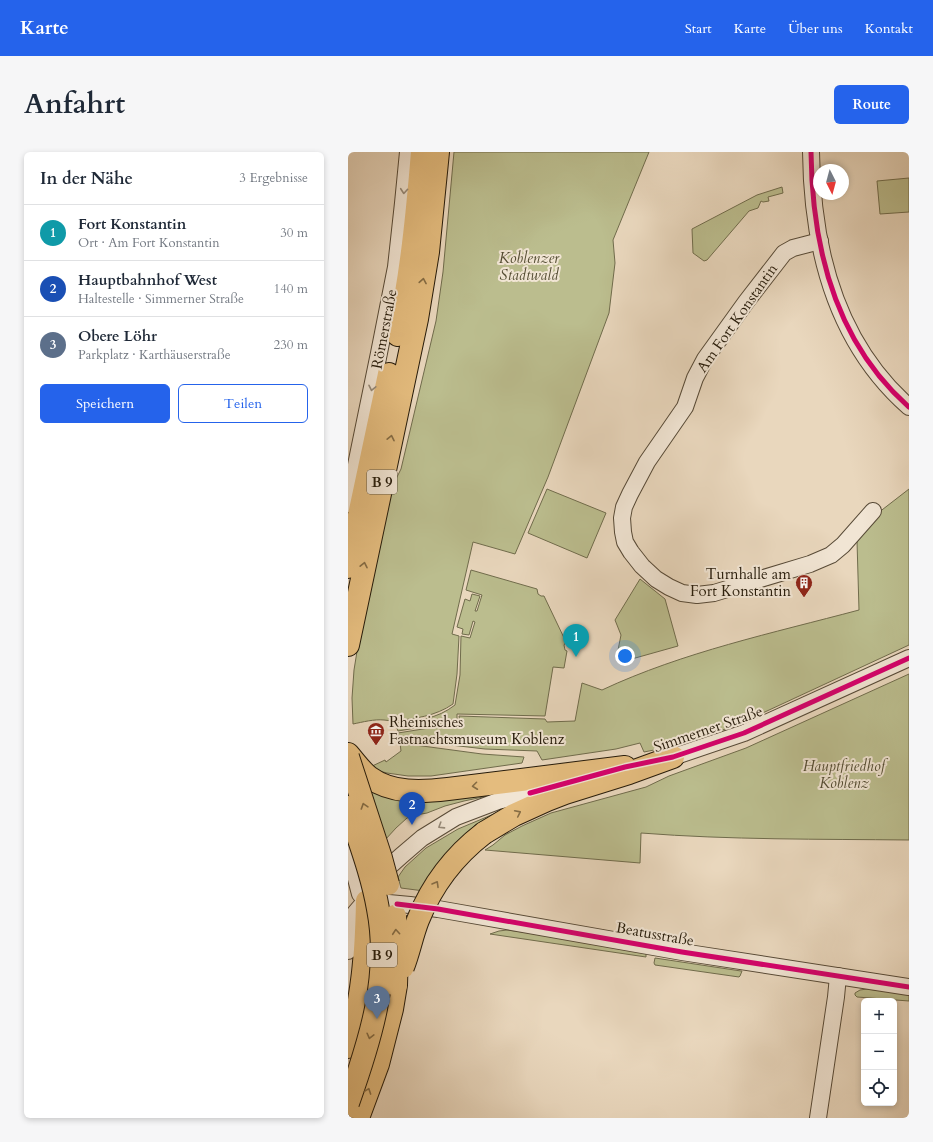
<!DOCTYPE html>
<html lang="de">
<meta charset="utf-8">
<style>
body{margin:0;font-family:Cardo,serif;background:#f6f6f7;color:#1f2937}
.controls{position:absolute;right:12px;bottom:12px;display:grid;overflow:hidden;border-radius:6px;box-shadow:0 2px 6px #0003}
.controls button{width:36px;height:36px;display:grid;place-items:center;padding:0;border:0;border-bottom:1px solid #e0e1e3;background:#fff;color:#1f2937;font:20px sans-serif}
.compass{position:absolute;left:465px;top:12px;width:36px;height:36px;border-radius:50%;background:#fff;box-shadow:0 2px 6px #0003;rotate:174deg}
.you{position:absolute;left:277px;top:504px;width:14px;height:14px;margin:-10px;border:3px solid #fff;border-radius:50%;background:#1a73e8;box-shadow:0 0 0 6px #1a73e833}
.badge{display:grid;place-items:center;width:26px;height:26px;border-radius:50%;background:#2563eb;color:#fff;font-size:13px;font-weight:700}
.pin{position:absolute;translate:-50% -33px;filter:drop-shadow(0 1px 2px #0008)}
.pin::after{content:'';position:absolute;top:21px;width:14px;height:12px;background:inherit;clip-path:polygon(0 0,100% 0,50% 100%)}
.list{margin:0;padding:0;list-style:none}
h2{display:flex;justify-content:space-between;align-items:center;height:52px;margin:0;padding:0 16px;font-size:17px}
h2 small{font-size:13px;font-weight:400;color:#747a83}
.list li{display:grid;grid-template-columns:26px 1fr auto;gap:12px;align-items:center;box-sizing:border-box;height:56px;padding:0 16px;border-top:1px solid #e0e1e3}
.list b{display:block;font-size:15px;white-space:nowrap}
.list p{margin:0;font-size:13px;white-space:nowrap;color:#747a83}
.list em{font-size:13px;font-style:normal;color:#747a83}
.actions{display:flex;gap:8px;padding:12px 16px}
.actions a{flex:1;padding:9px 0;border:1px solid #2563eb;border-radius:6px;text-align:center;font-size:14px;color:#2563eb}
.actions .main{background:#2563eb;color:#fff}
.icon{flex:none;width:22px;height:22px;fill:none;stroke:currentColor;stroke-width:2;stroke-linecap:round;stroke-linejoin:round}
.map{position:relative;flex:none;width:561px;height:966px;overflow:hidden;border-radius:6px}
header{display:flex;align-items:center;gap:24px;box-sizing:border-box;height:56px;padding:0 20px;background:#2563eb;color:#fff}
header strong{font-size:19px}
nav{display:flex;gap:22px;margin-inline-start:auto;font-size:14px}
.intro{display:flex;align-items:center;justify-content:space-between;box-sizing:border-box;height:96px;padding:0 24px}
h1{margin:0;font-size:28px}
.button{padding:10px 18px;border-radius:6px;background:#2563eb;color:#fff;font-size:14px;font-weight:700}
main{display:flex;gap:24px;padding:0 24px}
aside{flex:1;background:#fff;border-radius:6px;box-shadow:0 2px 6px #0003}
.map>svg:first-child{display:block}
</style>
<header>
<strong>Karte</strong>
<nav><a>Start</a><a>Karte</a><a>Über uns</a><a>Kontakt</a></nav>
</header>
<div class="intro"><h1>Anfahrt</h1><a class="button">Route</a></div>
<main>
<aside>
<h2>In der Nähe<small>3 Ergebnisse</small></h2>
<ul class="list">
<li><span class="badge" style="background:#0f9aa8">1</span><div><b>Fort Konstantin</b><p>Ort · Am Fort Konstantin</p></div><em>30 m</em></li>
<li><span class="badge" style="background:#1a4fb4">2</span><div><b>Hauptbahnhof West</b><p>Haltestelle · Simmerner Straße</p></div><em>140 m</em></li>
<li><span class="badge" style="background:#5c6f8a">3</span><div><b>Obere Löhr</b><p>Parkplatz · Karthäuserstraße</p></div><em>230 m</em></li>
</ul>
<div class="actions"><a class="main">Speichern</a><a>Teilen</a></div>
</aside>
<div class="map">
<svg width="561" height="966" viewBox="0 0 561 966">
<rect width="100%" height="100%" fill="#e9d7bd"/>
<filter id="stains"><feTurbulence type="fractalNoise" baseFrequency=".005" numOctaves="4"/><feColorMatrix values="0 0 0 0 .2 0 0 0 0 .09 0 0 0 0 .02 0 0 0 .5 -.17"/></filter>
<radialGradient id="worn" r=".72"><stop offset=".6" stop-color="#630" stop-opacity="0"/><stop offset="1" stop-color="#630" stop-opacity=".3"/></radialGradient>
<!-- green -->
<g fill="#bbbd8e" stroke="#706c4c">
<path d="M106,0h195l-36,88 2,23 -6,50 -61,164 -33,77 -42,-12 -21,92 7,2 -2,38 -4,30c-17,12 -39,15 -60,17 -3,0 -6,-1 -9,-1 -10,-1 -21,2 -31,4l-1,-26 2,-28 5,-31 32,-150 10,-20 35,-148 7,-49z"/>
<path d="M561,26v34l-29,2 -3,-33z"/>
<path d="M434,35l1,6 -15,4 1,4 -6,1 -2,-1 -3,7 -9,3 -42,49 -3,1 -11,-8 -1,-24 65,-34z"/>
<path d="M199,337l59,24 -19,45 -59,-25z"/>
<path d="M561,337v156l-170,79 -55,20 -40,8 -4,-9 -24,6 -74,11 -5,-9 -52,-2 -86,-10 -1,-6 31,-5 12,-5 1,2 8,-3h10l-1,-6 86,3 2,3 28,-1 7,-38 20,7c81,-38 171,-57 257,-80l-2,-69 21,-28z"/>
<path d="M123,418l66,19 1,5 3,2h3l22,46 -2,3 1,5 2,1 -3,17 -11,-1 -8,49 -88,-2v6h-7l-7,2 -1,-2 -14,6 -30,5 -3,-8c22,-2 42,-4 60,-18l5,-30 1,-39 9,2 5,-16 -2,-1 -4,14 -7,-1 1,-5 -6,-2 8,-28 5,2 2,-7 8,2 -5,15h2l5,-16 -16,-5z"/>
<path d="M292,427l25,20 13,47 -57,16 -3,-12 3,-15 -6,-15z"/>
<path d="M561,522v166c-89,-1 -179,0 -268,-7l-1,30 -155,-13 8,-5 12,-10 17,-9 29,-13 95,-26 23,-11 77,-28z"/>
<path d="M52,591l82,11 42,3 -2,6 -91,13h-23l-21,-3 -19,-5 17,-8 1,2 15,-11z"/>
<path d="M18,634l136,7 -38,8 -19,5 -18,7 -11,2 -9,3 -11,10 -11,12z"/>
<path d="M153,659l-77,80 -23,-3 -3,-11 7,-10 21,-19 32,-19z"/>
<path d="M159,778l47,6 90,16 2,2v3l-156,-23 9,-3z"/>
<path d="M307,806l86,13h1l-2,5 -1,1 -84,-12 -1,-2z"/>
<path d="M519,837l42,5v7l-52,-4 -2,-2v-2l5,-3z"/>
</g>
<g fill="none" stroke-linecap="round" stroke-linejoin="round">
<defs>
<g id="minor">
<path d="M463,0c1,95 24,190 98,255"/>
<path d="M472,89l-27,7 -9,5 -38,49 -41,57 -10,19 -10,29 -38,55 -17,32 -6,13 -2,11 1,14 2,10 6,10 11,14 14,13 13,8 13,6 15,2 17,-2 96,-29 21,-9 12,-10 30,-34"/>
<path d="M0,352l31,-151 17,-86 7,-64 5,-51"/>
<path d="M314,607l11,-2 71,-24 165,-75"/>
<path d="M0,696l12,46 7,7"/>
<path d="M19,749l43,4 28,4 244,43 227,35"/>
<path d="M0,799l2,-28 5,-10 6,-7 6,-5 15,-28 19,-17 21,-18 34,-21 42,-16 66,-17"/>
<path d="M470,966l18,-121 2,-21"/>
</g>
<g id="highway">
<path d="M50,183c13,-60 19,-122 24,-183"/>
<path d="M0,415l41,-193"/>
<path d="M0,493l69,-326 11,-67 10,-100"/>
<path d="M0,602c7,8 13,17 21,23 23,17 53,15 79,12l177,-22"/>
<path d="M136,681l30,-18 33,-15 18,-7 64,-20 44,-16"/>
<path d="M0,895c15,-50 18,-94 19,-146"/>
<path d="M10,966l20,-54 14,-55 4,-24"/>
</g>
</defs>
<!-- minor casing -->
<use href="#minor" stroke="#574a37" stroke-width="18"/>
<!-- highway casing -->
<use href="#highway" stroke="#261b0a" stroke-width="24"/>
<!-- minor -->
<use href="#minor" stroke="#f1e5d4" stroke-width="16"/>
<!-- highway -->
<use href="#highway" stroke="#e4bc7e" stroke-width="22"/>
<defs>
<g id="highway-bridge">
<path d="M0,605l33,101 7,26"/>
<path d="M0,655c11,34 24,67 30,102 13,67 -8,132 -30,194"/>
<path d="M47,764l2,35 -1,34"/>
<path d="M55,815c6,-15 9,-32 15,-47 14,-35 36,-64 66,-87"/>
</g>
</defs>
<!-- highway-bridge casing -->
<use href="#highway-bridge" stroke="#261b0a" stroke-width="24" stroke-linecap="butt"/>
<!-- highway-bridge -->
<use href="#highway-bridge" stroke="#e4bc7e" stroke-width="22"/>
<defs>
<g id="cycleway">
<path d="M463,0c1,95 24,190 98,255"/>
<path d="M182,641l95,-26 48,-10 71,-24 165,-75"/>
<path d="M49,752l41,5 244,43 227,35"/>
</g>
</defs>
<!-- cycleway casing -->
<use href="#cycleway" stroke="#f1e5d4" stroke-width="8"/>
<!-- cycleway -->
<use href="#cycleway" stroke="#d6006c" stroke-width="5"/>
</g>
<!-- one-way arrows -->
<defs><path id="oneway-chevron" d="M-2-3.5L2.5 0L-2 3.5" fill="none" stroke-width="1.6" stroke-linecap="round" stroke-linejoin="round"/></defs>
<g stroke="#968a79">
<use href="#oneway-chevron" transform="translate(56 39) rotate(95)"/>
<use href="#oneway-chevron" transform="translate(24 236) rotate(102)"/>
<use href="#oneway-chevron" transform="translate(93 674) rotate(148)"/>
</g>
<g stroke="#856c44">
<use href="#oneway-chevron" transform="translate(75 129) rotate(-80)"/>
<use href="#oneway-chevron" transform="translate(43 286) rotate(-78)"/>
<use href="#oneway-chevron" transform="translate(16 413) rotate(-78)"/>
<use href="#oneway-chevron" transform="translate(127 634) rotate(173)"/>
<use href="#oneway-chevron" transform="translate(16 654) rotate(-108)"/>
<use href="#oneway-chevron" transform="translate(170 661) rotate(-26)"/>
<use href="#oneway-chevron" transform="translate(88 732) rotate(-60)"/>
<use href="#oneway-chevron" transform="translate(48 780) rotate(-95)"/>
<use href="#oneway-chevron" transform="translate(22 884) rotate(104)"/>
<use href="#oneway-chevron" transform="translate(20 939) rotate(-70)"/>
</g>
<!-- icons -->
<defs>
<symbol id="building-pin" viewBox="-11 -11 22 30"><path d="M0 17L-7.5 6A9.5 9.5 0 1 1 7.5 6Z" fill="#8f2418" stroke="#f1e5d4"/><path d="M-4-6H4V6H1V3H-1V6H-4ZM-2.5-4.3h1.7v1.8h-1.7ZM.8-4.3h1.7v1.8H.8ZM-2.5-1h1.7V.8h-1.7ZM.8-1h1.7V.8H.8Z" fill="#fff"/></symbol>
<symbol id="museum-pin" viewBox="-11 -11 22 30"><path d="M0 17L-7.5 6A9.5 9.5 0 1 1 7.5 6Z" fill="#8f2418" stroke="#f1e5d4"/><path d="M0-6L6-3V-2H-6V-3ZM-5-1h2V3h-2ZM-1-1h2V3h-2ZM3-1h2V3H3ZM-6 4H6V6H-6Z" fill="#fff"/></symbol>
</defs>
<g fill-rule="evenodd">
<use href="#building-pin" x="446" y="421" width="20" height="27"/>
<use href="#museum-pin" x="18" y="569" width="20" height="27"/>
</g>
<g text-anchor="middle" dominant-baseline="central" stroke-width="4" stroke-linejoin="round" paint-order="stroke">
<!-- shield labels -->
<g fill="#f1e5d4" stroke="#635847" stroke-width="1">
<rect x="19" y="318" width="30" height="24" rx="3"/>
<rect x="19" y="791" width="30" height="24" rx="3"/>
</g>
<g font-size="14" font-weight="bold" fill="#261b0a">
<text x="34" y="330">B 9</text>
<text x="34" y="803">B 9</text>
</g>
<!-- park labels -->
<g font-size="15" font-style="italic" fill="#534c32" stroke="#f1e5d4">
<text x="181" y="106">Koblenzer<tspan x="181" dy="17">Stadtwald</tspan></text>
<text x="496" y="614">Hauptfriedhof<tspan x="496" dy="17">Koblenz</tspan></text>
</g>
<!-- street labels -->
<g font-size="15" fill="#261b0a" stroke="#f1e5d4">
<text transform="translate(389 166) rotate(-55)">Am Fort Konstantin</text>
<text transform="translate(36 177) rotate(-79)">Römerstraße</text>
<text transform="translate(360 577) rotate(-19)">Simmerner Straße</text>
<text transform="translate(307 782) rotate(10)">Beatusstraße</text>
</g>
<!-- poi labels -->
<g font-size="15" fill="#261b0a" stroke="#f1e5d4" text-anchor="end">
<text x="443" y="422">Turnhalle am<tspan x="443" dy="17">Fort Konstantin</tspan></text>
<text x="41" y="570" text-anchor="start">Rheinisches<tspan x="41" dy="17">Fastnachtsmuseum Koblenz</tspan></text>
</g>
</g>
<rect width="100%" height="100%" filter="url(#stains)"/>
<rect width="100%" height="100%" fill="url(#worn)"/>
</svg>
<div class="controls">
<button>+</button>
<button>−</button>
<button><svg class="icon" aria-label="locate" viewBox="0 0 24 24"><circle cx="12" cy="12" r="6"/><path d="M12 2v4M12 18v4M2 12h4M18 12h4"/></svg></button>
</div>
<svg class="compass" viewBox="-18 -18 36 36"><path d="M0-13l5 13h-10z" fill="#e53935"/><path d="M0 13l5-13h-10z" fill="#747a83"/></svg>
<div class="you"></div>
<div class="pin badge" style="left:228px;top:505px;background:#0f9aa8">1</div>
<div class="pin badge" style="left:64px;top:673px;background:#1a4fb4">2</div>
<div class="pin badge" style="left:29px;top:867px;background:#5c6f8a">3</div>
</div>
</main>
